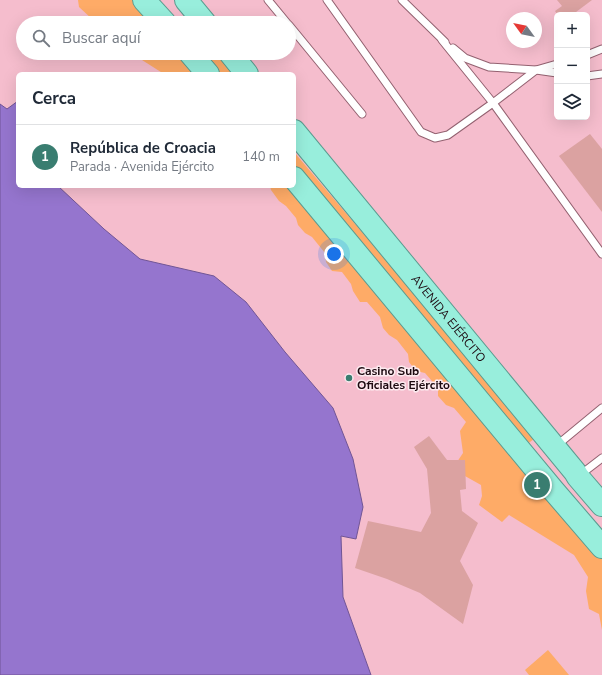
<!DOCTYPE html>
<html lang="es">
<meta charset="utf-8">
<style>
body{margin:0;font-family:"Nunito Sans",sans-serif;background:#f6f6f7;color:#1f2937}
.controls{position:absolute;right:12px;top:12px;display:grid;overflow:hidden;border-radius:6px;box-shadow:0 4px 16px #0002}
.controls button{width:36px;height:36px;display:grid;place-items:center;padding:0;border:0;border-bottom:1px solid #e0e1e3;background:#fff;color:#1f2937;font:20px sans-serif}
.compass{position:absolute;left:506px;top:12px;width:36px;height:36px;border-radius:50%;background:#fff;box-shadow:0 4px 16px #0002;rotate:303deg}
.you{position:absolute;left:334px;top:254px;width:14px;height:14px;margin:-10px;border:3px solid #fff;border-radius:50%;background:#1a73e8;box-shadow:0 0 0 6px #1a73e833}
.badge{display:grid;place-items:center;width:26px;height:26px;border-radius:50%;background:#397d70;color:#fff;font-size:13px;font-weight:700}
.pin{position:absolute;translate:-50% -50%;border:2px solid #fff;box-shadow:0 1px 4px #0006}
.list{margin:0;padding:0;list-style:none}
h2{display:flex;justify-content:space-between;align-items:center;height:52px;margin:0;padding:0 16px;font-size:17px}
h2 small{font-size:13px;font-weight:400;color:#747a83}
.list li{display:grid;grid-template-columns:26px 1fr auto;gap:12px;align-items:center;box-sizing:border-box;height:64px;padding:0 16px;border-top:1px solid #e0e1e3}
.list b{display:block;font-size:15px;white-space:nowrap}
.list p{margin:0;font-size:13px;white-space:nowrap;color:#747a83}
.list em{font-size:13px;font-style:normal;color:#747a83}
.icon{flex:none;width:22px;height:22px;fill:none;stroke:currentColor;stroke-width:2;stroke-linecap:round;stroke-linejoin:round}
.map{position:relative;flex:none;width:602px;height:675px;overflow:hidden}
.search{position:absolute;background:#fff;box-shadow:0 4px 16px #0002;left:16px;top:16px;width:280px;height:44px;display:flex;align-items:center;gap:10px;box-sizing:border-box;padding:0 14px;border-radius:22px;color:#747a83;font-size:15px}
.panel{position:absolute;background:#fff;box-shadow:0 4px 16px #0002;left:16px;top:72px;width:280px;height:116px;border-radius:6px}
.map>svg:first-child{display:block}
</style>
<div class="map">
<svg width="602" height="675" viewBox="0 0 602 675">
<rect width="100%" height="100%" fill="#f5bdcd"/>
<!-- green -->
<g fill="#feab67">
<path d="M78,0h55l19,23h-60v-4l-13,-12z"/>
<path d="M131,53h47l18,21h-32z"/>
<path d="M220,56l13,18h-15l-10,-12z"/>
<path d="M294,152c81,95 161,190 240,287l-8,6 -232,-279z"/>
<path d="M270,186h22l310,360v84l-3,-16 -10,-5 -3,-18 2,-14 -14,-22 -65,-40 -7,7 -23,-17 3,-9 -1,-11 -25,-14 1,-9 6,-9 -3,-22 6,-9 -12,-14 -8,-3 -8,-9v-8l-13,-15 -9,-2 -7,-9 -1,-8 -11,-14 -8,-5 -6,-7 -3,-11 -13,-15h-7l-7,-11 -2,-7 -9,-12 -10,-1 -6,-9 -1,-9 -13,-16 -7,-4 -7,-8 -2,-7 -10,-12 -7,-5 -8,-11z"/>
<path d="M548,650l21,25h-40l-4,-5z"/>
</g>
<!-- water -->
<path fill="#9575ce" stroke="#715595" d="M18,101v85h40l46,43 36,30 74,17 32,26 39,50 48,56 20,51 10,48 -7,32 -15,-3 2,61 28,78h-371v-571l7,5z"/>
<!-- building -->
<g fill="#dba2a1">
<path d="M557,0h35l-20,15h-14l-3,-4 7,-5z"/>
<path d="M590,134l12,15v63l-43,-56z"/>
<path d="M429,436l18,24h18l1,29 -6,1 2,21 16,12 -18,38 13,24 -10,39 -43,-31 -33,-14 -32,-11 13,-47 53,11 10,-19 -4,-44 -13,-22z"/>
</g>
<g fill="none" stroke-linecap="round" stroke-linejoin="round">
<defs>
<g id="service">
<path d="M268,0l19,23"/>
<path d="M327,0l94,132 14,6 13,-3 45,-32 43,-33 21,-6"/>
<path d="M402,0l43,42"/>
<path d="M289,25l73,89"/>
<path d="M442,40l51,63 109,151"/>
<path d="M453,48l12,10 24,9 47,3 21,3"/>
<path d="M587,55l15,-6"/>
<path d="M587,76l15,-2"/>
<path d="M556,446l46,-38"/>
<path d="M580,475l22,-17"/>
</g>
<g id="trunk">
<path d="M144,0l21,23"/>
<path d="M186,0l19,23"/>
<path d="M190,53l18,21"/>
<path d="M230,53l17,21"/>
<path id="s1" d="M294,131l281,341 3,5 24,28"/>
<path d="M294,178l259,312 49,57"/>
</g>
</defs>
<!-- service casing -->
<use href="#service" stroke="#936170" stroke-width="9"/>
<!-- trunk casing -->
<use href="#trunk" stroke="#5c9b8f" stroke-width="24"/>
<!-- service -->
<use href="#service" stroke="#fff" stroke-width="7"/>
<!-- trunk -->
<use href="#trunk" stroke="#98eedc" stroke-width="22"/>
</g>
<!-- markers -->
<circle fill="#397d70" stroke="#fceaef" stroke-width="1.5" cx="349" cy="378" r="4"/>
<g text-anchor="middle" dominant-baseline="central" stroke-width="3" stroke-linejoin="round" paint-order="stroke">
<!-- street labels -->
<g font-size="12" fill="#1c0910" stroke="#fceaef">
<text stroke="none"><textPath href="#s1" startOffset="243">AVENIDA EJÉRCITO</textPath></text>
</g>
<!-- poi labels -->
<g font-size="12" font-weight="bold" fill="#1c0910" stroke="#fceaef" text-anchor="start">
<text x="357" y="371">Casino Sub<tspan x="357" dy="14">Oficiales Ejército</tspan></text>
</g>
</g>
</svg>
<div class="controls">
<button>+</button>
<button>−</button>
<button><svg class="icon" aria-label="layers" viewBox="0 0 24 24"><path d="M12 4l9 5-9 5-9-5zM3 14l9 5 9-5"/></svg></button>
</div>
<svg class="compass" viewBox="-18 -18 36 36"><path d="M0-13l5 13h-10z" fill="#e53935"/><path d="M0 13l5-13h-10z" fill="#747a83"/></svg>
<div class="you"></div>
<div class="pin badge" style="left:537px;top:485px">1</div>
<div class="search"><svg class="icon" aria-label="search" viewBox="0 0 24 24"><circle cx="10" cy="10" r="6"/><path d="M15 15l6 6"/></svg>Buscar aquí</div>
<section class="panel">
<h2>Cerca<small></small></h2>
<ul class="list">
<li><span class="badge">1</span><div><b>República de Croacia</b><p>Parada · Avenida Ejército</p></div><em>140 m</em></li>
</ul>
</section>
</div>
